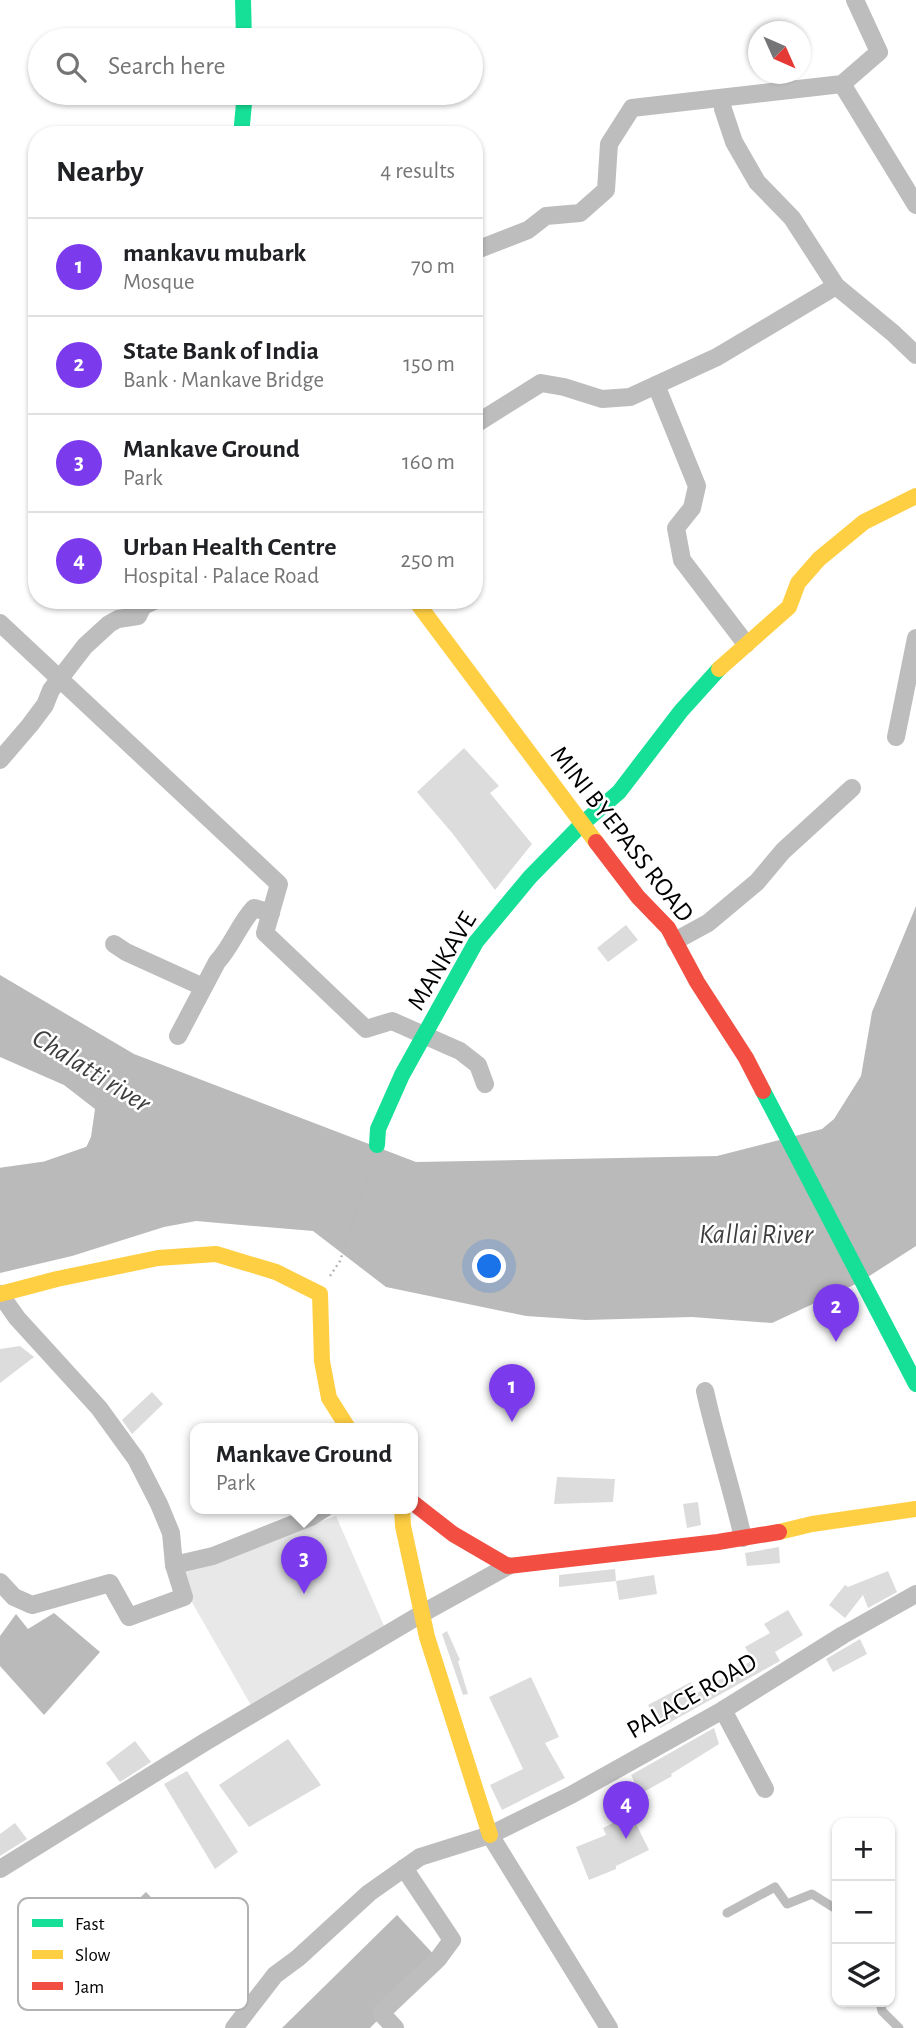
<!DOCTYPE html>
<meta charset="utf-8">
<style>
body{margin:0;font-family:"Alegreya Sans",sans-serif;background:#f6f6f6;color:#202124}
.controls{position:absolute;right:21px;bottom:21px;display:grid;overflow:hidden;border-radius:14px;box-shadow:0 2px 5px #0004}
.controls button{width:63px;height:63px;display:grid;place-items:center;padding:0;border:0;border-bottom:2px solid #e0e0e0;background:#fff;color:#202124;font:35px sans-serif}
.compass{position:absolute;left:748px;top:21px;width:63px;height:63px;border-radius:50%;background:#fff;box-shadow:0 2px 5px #0004;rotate:135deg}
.you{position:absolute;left:490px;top:1267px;width:24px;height:24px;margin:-18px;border:5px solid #fff;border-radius:50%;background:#1a73e8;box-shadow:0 0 0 10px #1a73e833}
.badge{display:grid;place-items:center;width:46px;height:46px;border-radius:50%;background:#7c3aed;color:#fff;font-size:23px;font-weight:700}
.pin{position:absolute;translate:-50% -58px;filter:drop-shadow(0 2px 4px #0008)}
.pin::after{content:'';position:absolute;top:37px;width:24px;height:21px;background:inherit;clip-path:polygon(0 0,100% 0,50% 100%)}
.popup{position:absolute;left:190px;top:1423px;width:228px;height:91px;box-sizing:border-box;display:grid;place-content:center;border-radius:14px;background:#fff;filter:drop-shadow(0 2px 5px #0005);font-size:23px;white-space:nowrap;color:#757577}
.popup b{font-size:26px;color:#202124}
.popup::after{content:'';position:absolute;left:50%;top:100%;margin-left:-14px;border:14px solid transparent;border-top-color:#fff}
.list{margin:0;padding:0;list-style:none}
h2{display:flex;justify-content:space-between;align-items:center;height:91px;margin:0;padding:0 28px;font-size:30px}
h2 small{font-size:23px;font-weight:400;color:#757577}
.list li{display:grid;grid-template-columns:46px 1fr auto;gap:21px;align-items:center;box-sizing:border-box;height:98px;padding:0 28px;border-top:2px solid #e0e0e0}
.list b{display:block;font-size:26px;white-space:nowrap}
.list p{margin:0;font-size:23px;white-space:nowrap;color:#757577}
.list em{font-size:23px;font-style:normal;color:#757577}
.icon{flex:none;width:38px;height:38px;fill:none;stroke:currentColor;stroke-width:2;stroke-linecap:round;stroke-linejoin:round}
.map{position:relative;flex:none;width:916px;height:2028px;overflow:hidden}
.search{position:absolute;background:#fff;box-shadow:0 2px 5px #0004;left:28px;top:28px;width:455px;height:77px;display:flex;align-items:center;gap:18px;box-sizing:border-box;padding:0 24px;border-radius:38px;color:#757577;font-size:26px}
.panel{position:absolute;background:#fff;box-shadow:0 2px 5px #0004;left:28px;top:126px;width:455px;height:483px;border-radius:28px}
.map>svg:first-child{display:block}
</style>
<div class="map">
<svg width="916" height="2028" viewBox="0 0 916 2028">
<rect width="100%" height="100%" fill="#fff"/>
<!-- green -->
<path fill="#e8e8e8" d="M336,1516l49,112 -133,79 -78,-136z"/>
<!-- water -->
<g fill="#bababa">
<path d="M916,906v340l-56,36 -88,41 -80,-6 -106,3 -60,-4 -140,-29 -73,-56 -117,-10 -32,6 -92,29 -72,17v-104l54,6 21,-4 16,-34 4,-28 -31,-24 -64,-28v-82l134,79 282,108 301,-6 105,-27 12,-10 27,-43 11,-64z"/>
<path d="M54,1613l46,39 -56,63 -44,-49v-30l16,-22 12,15z"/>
<path d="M146,1892l63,65 -50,46 -58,-68z"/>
<path d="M397,1915l41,44 -68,69h-88z"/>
</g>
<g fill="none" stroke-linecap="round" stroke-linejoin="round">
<!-- river -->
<path stroke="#bababa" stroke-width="28" d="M0,1182l48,-7 66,-23"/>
</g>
<!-- building -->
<g fill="#dcdcdc">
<path d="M464,748l35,38 -9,7 42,51 -37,46 -42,-56 -36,-42z"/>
<path d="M626,925l12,15 -30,22 -11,-14z"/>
<path d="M20,1346l14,11 -34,26v-34z"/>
<path d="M152,1392l11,12 -31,30 -10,-14z"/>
<path d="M557,1477l58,2 -2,23 -59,2z"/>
<path d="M698,1502l3,23 -14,3 -4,-24z"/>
<path d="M779,1547l1,16 -33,3 -2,-13z"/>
<path d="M615,1569l1,12 -57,6v-12z"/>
<path d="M888,1571l9,21 -29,16 -5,-13 -18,23 -16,-13 16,-20 3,2z"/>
<path d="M654,1575l3,19 -38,6 -3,-19z"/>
<path d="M788,1610l15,25 -28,17 5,9 -120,67 -12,-23 43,-23 6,11 56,-33 -8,-13 25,-14 -6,-9z"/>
<path d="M447,1631l13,29 -2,1 10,33 -5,1 -21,-61z"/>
<path d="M860,1639l7,15 -34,18 -7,-13z"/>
<path d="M531,1677l28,60 -14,6 20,35 -63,32 -12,-25 33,-16 -34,-72z"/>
<path d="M714,1728l5,16 -48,30 1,2 -32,18 -9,-19z"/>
<path d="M288,1739l33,46 -72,42 -30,-42z"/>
<path d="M135,1741l16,21 -31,20 -14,-19z"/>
<path d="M187,1771l51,81 -23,17 -51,-85z"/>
<path d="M631,1814l18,36 -33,16v3l-27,11 -13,-33 30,-12 -3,-7z"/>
<path d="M15,1823l12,16 -27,17v-22z"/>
</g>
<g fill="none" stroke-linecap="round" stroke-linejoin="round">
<!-- path -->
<path stroke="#b8b8b8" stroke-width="2.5" stroke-dasharray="2 3.5" stroke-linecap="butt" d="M330,1276l10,-15 31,-96"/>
<!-- lane -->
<g stroke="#bdbdbd" stroke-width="9">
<path d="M727,1913l48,-26 12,17 25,-10 24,15 1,3"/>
<path d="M880,2002l2,9 17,17"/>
</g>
<!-- street -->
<g stroke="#bdbdbd" stroke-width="18">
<path d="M842,84l74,121"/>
<path d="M723,109l11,33 23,40 35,36 44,68 57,47 23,22"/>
<path d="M474,251l54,-21 18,-14 34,-3 26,-23 3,-46 23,-36 210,-24 37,-32 -24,-52"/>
<path d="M656,385l41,101 -5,22 -16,20 6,32 64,84"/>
<path d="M474,425l67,-42 23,4 38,12 28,-2 87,-40 119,-71"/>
<path d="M0,623l279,261 -14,49 101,96 26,-8 68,30 18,14 7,19"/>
<path d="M896,737l20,-99"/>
<path d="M0,760l30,-35 15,-20 6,-15 34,-44 24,-22 9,-5 20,-3 5,-10 13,-6"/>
<path d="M675,941l33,-18 49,-41 26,-31 69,-63"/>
<path d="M114,944l12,8 77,35"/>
<path d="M178,1036l39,-74c15,-16 22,-38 37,-54l17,5"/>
<path d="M0,1294l17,24 82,90 37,51 23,45 12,29 3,32 39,-9 98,-39 14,-9"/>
<path d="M705,1391c11,50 27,98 38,147"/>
<path d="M0,1582l14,15 18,8 78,-22 19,34 55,-20 -10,-32"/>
<path d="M723,1710l42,79"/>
<path d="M490,1835l119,193"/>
<path d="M0,1869l205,-127 218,-129 85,-47"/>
<path d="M234,2028l41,-53 23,-17 71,-65 51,-36 70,-22 81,-40 152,-85 120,-75 73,-41"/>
<path d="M395,2028l-14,-15 57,-54 14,-19 -48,-72"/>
</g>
<!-- fast -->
<g stroke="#16e098" stroke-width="16">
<path d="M243,0l1,40"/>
<path d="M241,135l4,-42"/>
<path d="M763,1091l153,293"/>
<path d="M377,1145l1,-16 24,-54 74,-133 54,-65 52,-53 37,-32 62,-81 38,-42"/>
</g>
<!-- slow -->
<g stroke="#ffcf43" stroke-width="16">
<path d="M415,600l181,242"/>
<path d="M719,669l70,-62 9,-24 21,-24 45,-37 52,-26"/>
<path d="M0,1294l57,-15 101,-21 58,-4 60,18 44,22 2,67 7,37 19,30"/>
<path d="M402,1508l1,18 24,111 63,198"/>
<path d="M779,1532l33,-8 104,-15"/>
</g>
<!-- jam -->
<g stroke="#f24e42" stroke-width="16">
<path d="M596,842l42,55 30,31 29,54 49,76 17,33"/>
<path d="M412,1502l41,32 55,32 210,-24 61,-10"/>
</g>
</g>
<g text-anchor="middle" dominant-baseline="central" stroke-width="5" stroke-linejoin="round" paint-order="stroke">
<!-- street labels -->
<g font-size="26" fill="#000" stroke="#fff">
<text transform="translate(622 834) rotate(52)">MINI BYEPASS ROAD</text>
<text transform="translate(442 961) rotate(-59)">MANKAVE</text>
<text transform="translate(692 1696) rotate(-30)">PALACE ROAD</text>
</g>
<!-- water labels -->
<g font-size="28" font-style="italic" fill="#3e3e3e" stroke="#fff">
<text transform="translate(91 1071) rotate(32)">Chalatti river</text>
<text x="756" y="1235">Kallai River</text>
</g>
</g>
<!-- legend -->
<rect x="18" y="1898" width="230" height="112" rx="10" fill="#fff" stroke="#b2b2b2" stroke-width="2"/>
<rect x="32" y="1919" width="31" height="8" fill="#16e098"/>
<rect x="32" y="1950" width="31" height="9" fill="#ffcf43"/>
<rect x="32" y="1982" width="31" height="8" fill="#f24e42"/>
<g font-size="19" fill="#000">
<text x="75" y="1930">Fast</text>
<text x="75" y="1961">Slow</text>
<text x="75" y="1993">Jam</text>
</g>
</svg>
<div class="controls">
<button>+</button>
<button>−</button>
<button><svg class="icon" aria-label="layers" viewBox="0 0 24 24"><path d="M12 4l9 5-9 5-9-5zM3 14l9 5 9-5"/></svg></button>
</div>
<svg class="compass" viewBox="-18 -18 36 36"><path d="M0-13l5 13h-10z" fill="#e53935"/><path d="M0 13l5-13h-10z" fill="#757577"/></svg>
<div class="you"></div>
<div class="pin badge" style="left:512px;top:1422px">1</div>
<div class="pin badge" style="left:836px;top:1342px">2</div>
<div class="pin badge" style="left:304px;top:1594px">3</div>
<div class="popup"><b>Mankave Ground</b>Park</div>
<div class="pin badge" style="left:626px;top:1839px">4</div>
<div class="search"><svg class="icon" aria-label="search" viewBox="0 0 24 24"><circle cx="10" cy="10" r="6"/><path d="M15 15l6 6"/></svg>Search here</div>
<section class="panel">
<h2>Nearby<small>4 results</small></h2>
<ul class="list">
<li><span class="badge">1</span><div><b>mankavu mubark</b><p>Mosque</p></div><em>70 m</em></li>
<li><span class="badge">2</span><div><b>State Bank of India</b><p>Bank · Mankave Bridge</p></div><em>150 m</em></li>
<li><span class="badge">3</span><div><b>Mankave Ground</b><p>Park</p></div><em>160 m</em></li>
<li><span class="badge">4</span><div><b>Urban Health Centre</b><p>Hospital · Palace Road</p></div><em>250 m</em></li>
</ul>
</section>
</div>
